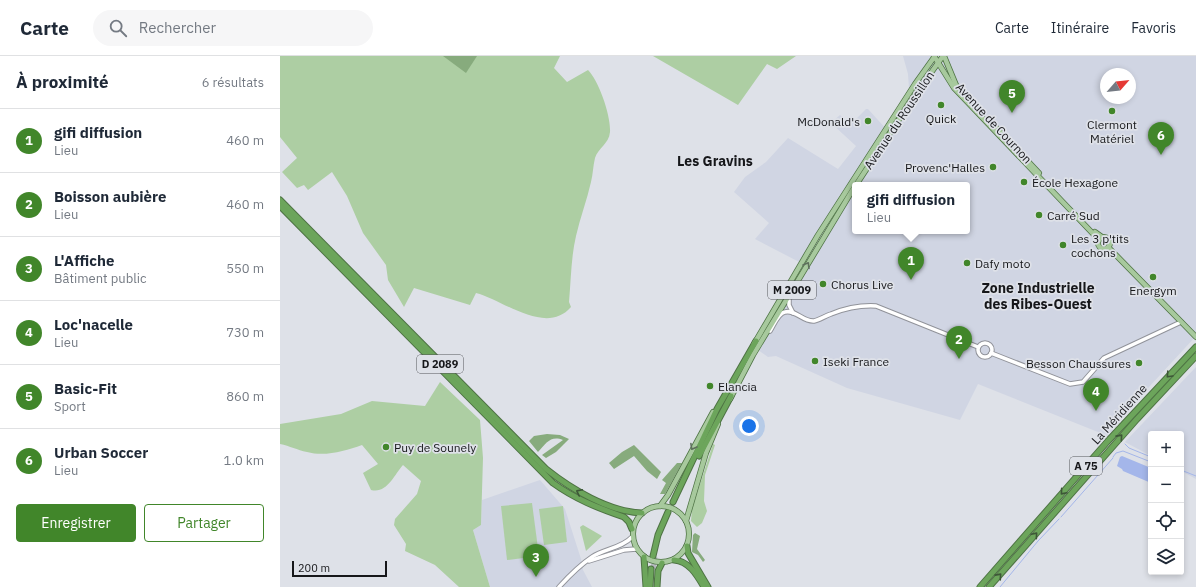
<!DOCTYPE html>
<html lang="fr">
<meta charset="utf-8">
<style>
body{margin:0;font-family:"IBM Plex Sans",sans-serif;background:#f6f6f7;color:#1f2937}
.controls{position:absolute;right:12px;bottom:12px;display:grid;overflow:hidden;border-radius:4px;box-shadow:0 2px 6px #0003}
.controls button{width:36px;height:36px;display:grid;place-items:center;padding:0;border:0;border-bottom:1px solid #e0e1e3;background:#fff;color:#1f2937;font:20px sans-serif}
.compass{position:absolute;left:820px;top:12px;width:36px;height:36px;border-radius:50%;background:#fff;box-shadow:0 2px 6px #0003;rotate:62deg}
.scale{position:absolute;left:12px;bottom:10px;width:95px;box-sizing:border-box;padding-left:4px;border:2px solid #16171a;border-top:0;font-size:11px;line-height:14px;white-space:nowrap;color:#16171a;-webkit-text-stroke:3px #dee1e8;paint-order:stroke}
.you{position:absolute;left:469px;top:370px;width:14px;height:14px;margin:-10px;border:3px solid #fff;border-radius:50%;background:#1a73e8;box-shadow:0 0 0 6px #1a73e833}
.badge{display:grid;place-items:center;width:26px;height:26px;border-radius:50%;background:#41862a;color:#fff;font-size:13px;font-weight:700}
.pin{position:absolute;translate:-50% -33px;filter:drop-shadow(0 1px 2px #0008)}
.pin::after{content:'';position:absolute;top:21px;width:14px;height:12px;background:inherit;clip-path:polygon(0 0,100% 0,50% 100%)}
.popup{position:absolute;left:572px;top:126px;width:118px;height:52px;box-sizing:border-box;display:grid;place-content:center;border-radius:4px;background:#fff;filter:drop-shadow(0 1px 3px #0005);font-size:13px;white-space:nowrap;color:#747a83}
.popup b{font-size:15px;color:#1f2937}
.popup::after{content:'';position:absolute;left:50%;top:100%;margin-left:-8px;border:8px solid transparent;border-top-color:#fff}
.list{margin:0;padding:0;list-style:none}
h2{display:flex;justify-content:space-between;align-items:center;height:52px;margin:0;padding:0 16px;font-size:17px}
h2 small{font-size:13px;font-weight:400;color:#747a83}
.list li{display:grid;grid-template-columns:26px 1fr auto;gap:12px;align-items:center;box-sizing:border-box;height:64px;padding:0 16px;border-top:1px solid #e0e1e3}
.list b{display:block;font-size:15px;white-space:nowrap}
.list p{margin:0;font-size:13px;white-space:nowrap;color:#747a83}
.list em{font-size:13px;font-style:normal;color:#747a83}
.actions{display:flex;gap:8px;padding:12px 16px}
.actions a{flex:1;padding:9px 0;border:1px solid #41862a;border-radius:4px;text-align:center;font-size:14px;color:#41862a}
.actions .main{background:#41862a;color:#fff}
.icon{flex:none;width:22px;height:22px;fill:none;stroke:currentColor;stroke-width:2;stroke-linecap:round;stroke-linejoin:round}
.map{position:relative;flex:none;width:916px;height:531px;overflow:hidden}
header{display:flex;align-items:center;gap:24px;box-sizing:border-box;height:56px;padding:0 20px;background:#fff;border-bottom:1px solid #e0e1e3}
header strong{font-size:19px}
nav{display:flex;gap:22px;margin-inline-start:auto;font-size:14px}
.search{width:280px;height:36px;background:#f6f6f7;display:flex;align-items:center;gap:10px;box-sizing:border-box;padding:0 14px;border-radius:22px;color:#747a83;font-size:15px}
main{display:flex}
aside{flex:1;background:#fff}
.map>svg:first-child{display:block}
</style>
<header>
<strong>Carte</strong>
<div class="search"><svg class="icon" aria-label="search" viewBox="0 0 24 24"><circle cx="10" cy="10" r="6"/><path d="M15 15l6 6"/></svg>Rechercher</div>
<nav><a>Carte</a><a>Itinéraire</a><a>Favoris</a></nav>
</header>
<main>
<aside>
<h2>À proximité<small>6 résultats</small></h2>
<ul class="list">
<li><span class="badge">1</span><div><b>gifi diffusion</b><p>Lieu</p></div><em>460 m</em></li>
<li><span class="badge">2</span><div><b>Boisson aubière</b><p>Lieu</p></div><em>460 m</em></li>
<li><span class="badge">3</span><div><b>L'Affiche</b><p>Bâtiment public</p></div><em>550 m</em></li>
<li><span class="badge">4</span><div><b>Loc'nacelle</b><p>Lieu</p></div><em>730 m</em></li>
<li><span class="badge">5</span><div><b>Basic-Fit</b><p>Sport</p></div><em>860 m</em></li>
<li><span class="badge">6</span><div><b>Urban Soccer</b><p>Lieu</p></div><em>1.0 km</em></li>
</ul>
<div class="actions"><a class="main">Enregistrer</a><a>Partager</a></div>
</aside>
<div class="map">
<svg width="916" height="531" viewBox="0 0 916 531">
<rect width="100%" height="100%" fill="#dee1e8"/>
<!-- built -->
<g fill="#d0d5e3" fill-rule="evenodd">
<path d="M623,0h293v280l-47,51 -41,49 -130,-52 -18,36 -113,-32 -71,-32 -8,1 -14,-10 49,-83 -48,-25 14,-16 -35,-31 11,-15 21,-15 22,-24 50,31 18,-23 -25,-23 9,-8 11,9 15,-15h2l20,22 19,-30 2,-12 -1,-15zM826,18h24v24h-24zM575,129h112v46h-112z"/>
<path d="M916,311v112l-15,-8v-37h-30v22l-26,-14z"/>
<path d="M260,424l25,29 16,50 2,11 9,17h-102l-17,-57 8,-5 1,-25z"/>
</g>
<!-- green -->
<g fill="#adcea3">
<path d="M0,0h280l-6,12 13,14 21,-12c11,11 23,46 22,62 -1,12 -12,16 -15,26 -2,8 -2,16 -4,24 -4,18 -11,36 -15,54 -5,21 -5,44 -7,66l2,5c-25,29 -68,-7 -95,-14l-6,12 -56,-17 -10,19 -16,-27 -2,-15 -23,-32 -16,-37 -15,-24 -24,18 -4,-5 -7,3 -15,-16 15,-14 -17,-21z"/>
<path d="M373,0h143l-19,13 -10,-5 -29,41z"/>
<path d="M160,326l40,38 3,38 -2,67 -8,5 17,57h-31l-24,-22 -30,-14 1,-7 -12,-19 1,-6 22,-25 4,-13 -18,-16c-9,10 -16,29 -32,25l-8,-17 15,-9 -16,-19c-17,6 -37,12 -55,7 -10,-2 -17,-6 -27,-8v-20l61,-10 31,-13 53,5z"/>
<path d="M433,388l2,1 -10,30 -1,26 3,10 -5,12 -5,4 -6,-6 1,-12z"/>
<path d="M252,447l7,53 -32,4 -6,-54z"/>
<path d="M283,450l4,36 -23,3 -5,-36z"/>
<path d="M303,469l19,11 -16,15 -6,-24z"/>
</g>
<!-- forest -->
<g fill="#87ab7d">
<path d="M163,0h34l-11,17z"/>
<path d="M267,378l13,1 9,4 -13,13 -10,6 -4,-3 21,-15c-12,-5 -17,3 -25,12l-9,-11 5,-5z"/>
<path d="M354,389l27,27 -4,7 -10,-8 -13,-15 -20,13 -5,-6 13,-11z"/>
<path d="M397,407h5l-17,31h-5l6,-11 -4,-3z"/>
<path d="M415,477l5,3 -3,13 8,11 -2,2 -5,-7 -6,-3 1,-17z"/>
</g>
<!-- water -->
<path fill="#a4b6ea" d="M842,400l29,12v15l-28,-12 -1,-2 -5,-3 3,-9z"/>
<g fill="none" stroke-linecap="round" stroke-linejoin="round">
<!-- stream -->
<g stroke="#a4b6ea" stroke-width="1">
<path d="M845,388l4,4 22,9"/>
<path d="M833,401l3,-4 7,-2 28,11"/>
<path d="M901,414l15,6"/>
<path d="M781,461l52,-59"/>
<path d="M720,531l38,-46 21,-22"/>
</g>
<!-- highway-tunnel -->
<g stroke="#b6b9bf" stroke-width="5" stroke-dasharray="5 2.5" stroke-linecap="butt">
<path d="M388,456l5,-10"/>
<path d="M373,513l2,-13"/>
</g>
<defs>
<g id="minor">
<path d="M509,241v8l4,8"/>
<path d="M490,275c4,-6 8,-18 15,-19 10,-3 18,10 29,9 5,-1 11,-5 17,-7 15,-6 28,-9 45,-8l102,41"/>
<circle cx="705" cy="294" r="7"/>
<path d="M711,297l79,31 13,-2 21,-24 77,-36"/>
<path d="M309,505l35,-11 12,-1"/>
<path d="M279,531c10,-11 21,-22 33,-30 12,-8 30,-9 40,-20"/>
</g>
<g id="major">
<path d="M654,0l20,32 145,152"/>
<path d="M664,0l12,29 7,8"/>
<path d="M708,63l51,54"/>
<path d="M576,129l59,-90 28,-39"/>
<path d="M815,176l7,5"/>
<circle cx="824" cy="187" r="6"/>
<path d="M828,191l88,90"/>
<path d="M474,288l64,-109 97,-151 20,-28"/>
<path d="M450,343l23,-44 102,-169"/>
<circle cx="381" cy="478" r="28"/>
<path d="M380,450l8,-11 45,-83"/>
<path d="M406,465l20,-68 12,-29"/>
</g>
<g id="highway">
<path d="M0,144l266,269c25,20 63,43 96,44"/>
<path d="M0,150l273,277c22,16 45,25 71,34l5,5 3,7"/>
<path d="M419,400l32,-60"/>
<path d="M393,446l44,-93 39,-68"/>
<path d="M407,490l1,7 20,34"/>
<path d="M373,500l5,-21 10,-23"/>
<path d="M364,501l2,30"/>
<path d="M394,504c15,1 23,15 30,27"/>
<path d="M370,531l1,-18"/>
<path d="M377,531l1,-16 4,-8"/>
<path d="M700,531l127,-145 89,-95"/>
<path d="M709,531l148,-168 59,-63"/>
</g>
</defs>
<!-- minor casing -->
<use href="#minor" stroke="#91939a" stroke-width="5.5"/>
<!-- major casing -->
<use href="#major" stroke="#4e7344" stroke-width="6"/>
<!-- highway casing -->
<use href="#highway" stroke="#4e7344" stroke-width="7"/>
<!-- minor -->
<use href="#minor" stroke="#fff" stroke-width="3.5"/>
<!-- major -->
<use href="#major" stroke="#a7c99d" stroke-width="4.5"/>
<!-- highway -->
<use href="#highway" stroke="#6ca55b" stroke-width="5"/>
</g>
<!-- one-way arrows -->
<defs><path id="oneway-chevron" d="M-2-3.5L2.5 0L-2 3.5" fill="none" stroke-width="1.6" stroke-linecap="round" stroke-linejoin="round"/></defs>
<g stroke="#5e705c">
<use href="#oneway-chevron" transform="translate(527 209) rotate(-59)"/>
<use href="#oneway-chevron" transform="translate(413 391) rotate(119)"/>
</g>
<g stroke="#3d5737">
<use href="#oneway-chevron" transform="translate(889 319) rotate(133)"/>
<use href="#oneway-chevron" transform="translate(840 381) rotate(-48)"/>
<use href="#oneway-chevron" transform="translate(299 436) rotate(-153)"/>
<use href="#oneway-chevron" transform="translate(783 436) rotate(131)"/>
<use href="#oneway-chevron" transform="translate(755 479) rotate(-49)"/>
<use href="#oneway-chevron" transform="translate(719 520) rotate(-48)"/>
</g>
<!-- markers -->
<g fill="#41862a" stroke="#dee1e8" stroke-width="1.5">
<circle cx="661" cy="49" r="4"/>
<circle cx="832" cy="55" r="4"/>
<circle cx="588" cy="65" r="4"/>
<circle cx="713" cy="111" r="4"/>
<circle cx="744" cy="126" r="4"/>
<circle cx="759" cy="159" r="4"/>
<circle cx="783" cy="189" r="4"/>
<circle cx="687" cy="207" r="4"/>
<circle cx="873" cy="221" r="4"/>
<circle cx="543" cy="228" r="4"/>
<circle cx="535" cy="305" r="4"/>
<circle cx="859" cy="307" r="4"/>
<circle cx="430" cy="330" r="4"/>
<circle cx="106" cy="391" r="4"/>
</g>
<g text-anchor="middle" dominant-baseline="central" stroke-width="3.5" stroke-linejoin="round" paint-order="stroke">
<!-- shield labels -->
<g fill="#dee1e8" stroke="#525458" stroke-width="1">
<rect x="488" y="225" width="48" height="18" rx="3"/>
<rect x="137" y="299" width="46" height="18" rx="3"/>
<rect x="790" y="401" width="32" height="18" rx="3"/>
</g>
<g font-size="11" font-weight="bold" fill="#16171a">
<text x="512" y="234">M 2009</text>
<text x="160" y="308">D 2089</text>
<text x="806" y="410">A 75</text>
</g>
<!-- poi labels -->
<g font-size="12" fill="#16171a" stroke="#dee1e8" text-anchor="start">
<text x="661" y="62" text-anchor="middle">Quick</text>
<text x="580" y="65" text-anchor="end">McDonald's</text>
<text x="832" y="68" text-anchor="middle">Clermont<tspan x="832" dy="14">Matériel</tspan></text>
<text x="705" y="111" text-anchor="end">Provenc'Halles</text>
<text x="752" y="126">École Hexagone</text>
<text x="767" y="159">Carré Sud</text>
<text x="791" y="182">Les 3 p'tits<tspan x="791" dy="14">cochons</tspan></text>
<text x="695" y="207">Dafy moto</text>
<text x="551" y="228">Chorus Live</text>
<text x="873" y="234" text-anchor="middle">Energym</text>
<text x="543" y="305">Iseki France</text>
<text x="851" y="307" text-anchor="end">Besson Chaussures</text>
<text x="438" y="330">Elancia</text>
<text x="114" y="391">Puy de Sounely</text>
</g>
<!-- street labels -->
<g font-size="12" fill="#16171a" stroke="#dee1e8">
<text transform="translate(619 64) rotate(-56)">Avenue du Roussillon</text>
<text transform="translate(714 67) rotate(47)">Avenue de Cournon</text>
<text transform="translate(839 358) rotate(-48)">La Méridienne</text>
</g>
<!-- quarter labels -->
<g font-size="14" font-weight="bold" fill="#16171a" stroke="#dee1e8">
<text x="435" y="105">Les Gravins</text>
<text x="758" y="232">Zone Industrielle<tspan x="758" dy="16">des Ribes-Ouest</tspan></text>
</g>
</g>
</svg>
<div class="controls">
<button>+</button>
<button>−</button>
<button><svg class="icon" aria-label="locate" viewBox="0 0 24 24"><circle cx="12" cy="12" r="6"/><path d="M12 2v4M12 18v4M2 12h4M18 12h4"/></svg></button>
<button><svg class="icon" aria-label="layers" viewBox="0 0 24 24"><path d="M12 4l9 5-9 5-9-5zM3 14l9 5 9-5"/></svg></button>
</div>
<svg class="compass" viewBox="-18 -18 36 36"><path d="M0-13l5 13h-10z" fill="#e53935"/><path d="M0 13l5-13h-10z" fill="#747a83"/></svg>
<div class="scale">200 m</div>
<div class="you"></div>
<div class="pin badge" style="left:631px;top:224px">1</div>
<div class="popup"><b>gifi diffusion</b>Lieu</div>
<div class="pin badge" style="left:679px;top:303px">2</div>
<div class="pin badge" style="left:256px;top:521px">3</div>
<div class="pin badge" style="left:816px;top:355px">4</div>
<div class="pin badge" style="left:732px;top:57px">5</div>
<div class="pin badge" style="left:881px;top:99px">6</div>
</div>
</main>
